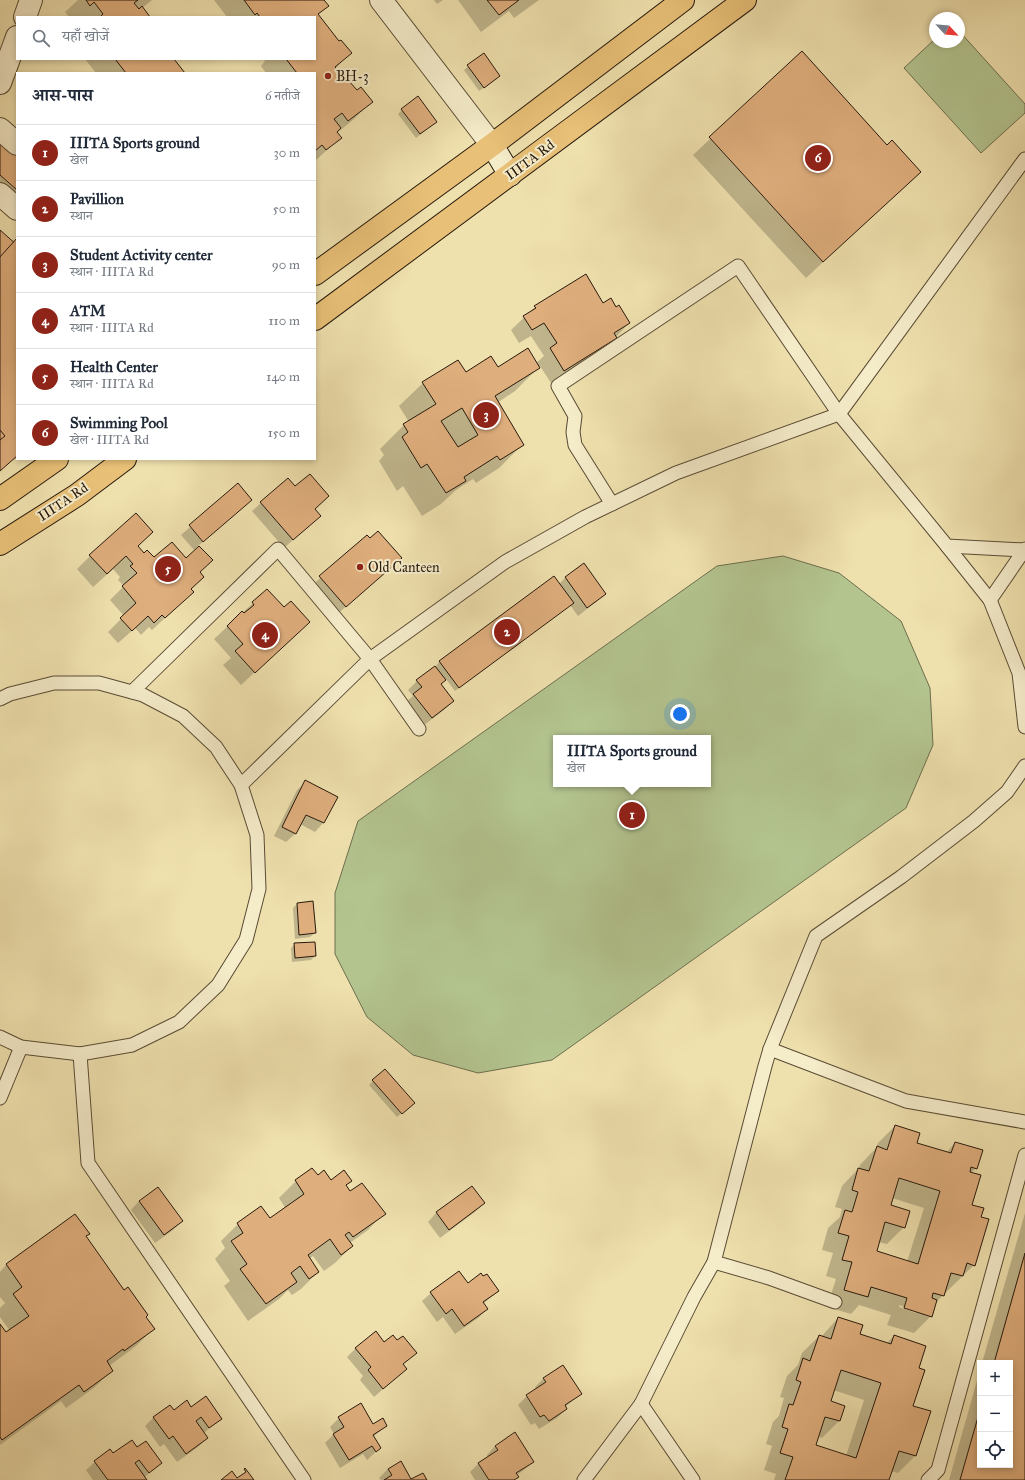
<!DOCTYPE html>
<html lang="hi">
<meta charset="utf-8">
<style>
body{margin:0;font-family:"IM FELL Great Primer","Noto Serif Devanagari",serif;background:#f2f2f3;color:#1f2937}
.controls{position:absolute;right:12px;bottom:12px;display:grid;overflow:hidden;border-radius:0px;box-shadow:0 2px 6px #0003}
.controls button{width:36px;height:36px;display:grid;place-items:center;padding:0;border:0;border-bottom:1px solid #e0e1e3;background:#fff;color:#1f2937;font:20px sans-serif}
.compass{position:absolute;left:929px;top:12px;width:36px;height:36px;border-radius:50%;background:#fff;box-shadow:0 2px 6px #0003;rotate:116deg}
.you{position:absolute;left:680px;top:714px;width:14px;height:14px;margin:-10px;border:3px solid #fff;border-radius:50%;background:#1a73e8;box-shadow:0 0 0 6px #1a73e833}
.badge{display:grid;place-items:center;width:26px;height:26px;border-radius:50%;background:#8f2418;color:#fff;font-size:13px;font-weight:700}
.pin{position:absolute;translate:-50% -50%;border:2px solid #fff;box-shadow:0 1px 4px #0006}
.popup{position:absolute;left:553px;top:735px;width:158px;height:52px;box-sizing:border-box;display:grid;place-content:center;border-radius:0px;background:#fff;filter:drop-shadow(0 1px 3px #0005);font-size:13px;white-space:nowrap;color:#747a83}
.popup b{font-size:15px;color:#1f2937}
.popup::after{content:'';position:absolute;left:50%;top:100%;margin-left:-8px;border:8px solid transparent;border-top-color:#fff}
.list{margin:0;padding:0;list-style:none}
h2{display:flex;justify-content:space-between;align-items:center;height:52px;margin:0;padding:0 16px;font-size:17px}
h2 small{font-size:13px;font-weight:400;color:#747a83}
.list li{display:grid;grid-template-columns:26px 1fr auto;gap:12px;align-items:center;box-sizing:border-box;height:56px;padding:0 16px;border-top:1px solid #e0e1e3}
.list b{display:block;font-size:15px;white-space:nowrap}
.list p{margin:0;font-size:13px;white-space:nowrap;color:#747a83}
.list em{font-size:13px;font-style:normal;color:#747a83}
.icon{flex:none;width:22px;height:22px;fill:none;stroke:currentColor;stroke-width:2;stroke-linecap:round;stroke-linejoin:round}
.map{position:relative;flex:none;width:1025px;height:1480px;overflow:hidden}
.search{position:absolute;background:#fff;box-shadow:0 2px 6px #0003;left:16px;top:16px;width:300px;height:44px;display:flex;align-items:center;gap:10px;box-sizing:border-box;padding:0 14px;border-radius:0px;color:#747a83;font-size:15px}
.panel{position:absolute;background:#fff;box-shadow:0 2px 6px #0003;left:16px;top:72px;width:300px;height:388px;border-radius:0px}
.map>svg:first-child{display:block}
</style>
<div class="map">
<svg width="1025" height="1480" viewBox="0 0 1025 1480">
<rect width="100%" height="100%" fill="#efe1ae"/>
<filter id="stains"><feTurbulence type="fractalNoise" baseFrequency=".005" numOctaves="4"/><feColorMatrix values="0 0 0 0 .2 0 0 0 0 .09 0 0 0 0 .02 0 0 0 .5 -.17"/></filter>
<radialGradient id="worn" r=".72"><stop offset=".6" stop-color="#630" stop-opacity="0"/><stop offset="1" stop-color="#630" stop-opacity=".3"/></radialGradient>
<!-- green -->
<g fill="#b3c48f" stroke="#6d6e4e" fill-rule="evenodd">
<path d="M959,31l66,73v9l-44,40 -77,-85 31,-29v3h24z"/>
<path d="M783,556l56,17 62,48 29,67 3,57 -27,63 -354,252 -74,13 -65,-18 -46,-38 -32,-63v-61l23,-72 359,-255zM556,738h152v46h-152z"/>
</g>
<!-- shadow -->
<g fill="#0003" fill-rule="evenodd">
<path d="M78,0h74l-10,8 7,9h-80l-4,-5z"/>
<path d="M214,0h109l4,6 -9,9 21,28 11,10 -15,16 11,14 25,19 -17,17 -17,14 3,5 -25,23v-88h-49l-5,-7 4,-5 -2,-2h52v-42h-88z"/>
<path d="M434,0h9l-6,4z"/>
<path d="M458,0h81l-25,18 -5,-7 -28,21z"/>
<path d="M802,53l85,93 33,26 -114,106 -113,-123z"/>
<path d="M483,54l12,26 -16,11 -15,-21z"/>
<path d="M85,59h88l11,14h-88z"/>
<path d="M402,110l30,15 -16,13 -18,-24z"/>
<path d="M0,141l17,15v59l-17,-15z"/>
<path d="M585,276l18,28 13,4 13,15 -26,28 -52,32 -11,-17 -25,25 -18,12 26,41 -24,24 -23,15 -3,-4 -17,11 -15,14 -19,12 -19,-30 -6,5 -18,-30 5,-6 -4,-6 24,-24 5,-3 -10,-16 24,-23 43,-10 70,-10 8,-7 -13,-20 -12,7 -8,-13 24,-23z"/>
<path d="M238,485l13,15 -53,46 13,14 -12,13 -9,17 3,2 -41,38 -3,-3 -8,8 -6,-7 -17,15 -10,-11 16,-16 -14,-16 14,-14 -6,-6 2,-3 -7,-8 -20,18 -16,-18 13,-13 47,-10 7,8 10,5h32l13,-11 -1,-2 -4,4 -13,-15z"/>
<path d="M295,488l33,8 -14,14 6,6 -36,32 -32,-37 9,-8z"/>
<path d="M367,536l33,22 -68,61 -25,-29z"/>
<path d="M565,578l40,15 -9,9 -18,14 -8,-11 -115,86 -9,-12 -6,6 13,16 -9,9 -21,16 -18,-23 8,-7 -5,-6 9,-9 19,-15 4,-5 119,-77z"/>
<path d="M267,590l28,45 -54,50 -18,-20 8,-7 -17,-19z"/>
<path d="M306,782l30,15 -13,26 -8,9 -15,-8 -5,10 -9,8 -12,-6 23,-46z"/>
<path d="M312,903l3,30 -5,4 -15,2 -2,-31 4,-4z"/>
<path d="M295,944l20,12 -4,4 -19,2 -1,-14z"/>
<path d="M373,1081l36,26 -12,10 -28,-32z"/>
<path d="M895,1126l21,17 30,10 9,-10 21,25 -5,5v33l9,11 -6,48 -39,38 -4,13 -17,17 -27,-8 4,-10 -32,-10 -8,9 -24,-7 9,-28 -10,-3 7,-23 -11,-3 6,-22 12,-11 2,-8 -7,-2 7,-21 17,-18 1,-3 16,-17 2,-5zM892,1198l32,10 -17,54 -32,-10 3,-10 9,2 17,-17 -14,-22zM899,1305l17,6v2l-17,-6z"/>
<path d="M317,1177l13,4h21l-5,5 4,6 34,21 -16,17 -18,13 2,3 -17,17 -11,8 -11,-15 -4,3 9,13 -17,17 -9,6 -4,-5 -9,9 -31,22 -24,-35 6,-5 -15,-22 10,-11 -4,-7 17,-17 23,-17 9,13 16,-11 -7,-11 17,-17z"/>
<path d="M472,1187l12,16 -9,9 -35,26 -12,-16 8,-9z"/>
<path d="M139,1201l43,20 -9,9 -18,13 -24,-33z"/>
<path d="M1025,1213v267h-76l31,-110v95h30v-102h-28z"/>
<path d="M75,1215l13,19 -3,3 68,92 -17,17 -27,20 3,4 -17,17 -29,21 -5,-7 -61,44v-120l6,9 4,-3 -10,-14v-9l5,-5 -5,-6v-25l6,-7z"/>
<path d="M468,1284l30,7 -15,13 4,5 -9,9 -23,16 -12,-17 -6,5 -15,-21 9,-8z"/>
<path d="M838,1318l21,17 27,9 8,-8 23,32 -5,39 17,5 -14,44 -17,17 -7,-2 -3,9h-114l2,-6 -12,-4 8,-24 -6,-2 7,-22 6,-6 5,-18 -4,-1 7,-21 11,-11 4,-12 17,-17 2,1zM833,1390l31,10 -18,56 -31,-10 3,-10 4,2 17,-17 5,-15 -15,-4z"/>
<path d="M397,1342l19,11 -14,12 4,4 -32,28 -14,-17 3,-4 -16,-19 9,-9z"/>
<path d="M544,1378l37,16 -16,13 1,2 -9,9 -18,11 -4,-6 -4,2 -13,-20 9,-9 10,-6 -2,-3z"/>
<path d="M360,1405l13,20 13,1 -13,11 7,11 -13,12 -4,-6 -23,14 -15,-25 9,-9 -4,-7 9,-9z"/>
<path d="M191,1408l29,11 -16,14 3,5 -9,9 -21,15 -13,-18 -4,3 -15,-21 9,-9 19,-6z"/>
<path d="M495,1446l38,16 -9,8 -7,5 1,2 -4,3h-39l-5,-8 8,-8 10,-7 -1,-2z"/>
<path d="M137,1449l23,14 -16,15 2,2h-53l-7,-10 9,-8 18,-7z"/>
<path d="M401,1462l10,18h-30l-2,-2 9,-9z"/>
</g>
<!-- building -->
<g fill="#dfae7d" stroke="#27190c" fill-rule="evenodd">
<path d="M86,0h52l-4,3 5,6 3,-3 8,11h-50l3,-3 -9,-12 -4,4z"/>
<path d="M244,0h80l5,6 -11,8 21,27 2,-1 11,13 -17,14 11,14 2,-1 9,10 4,-3 12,15 -25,19 -6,-8 -8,6 7,9 -4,4 5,6 -16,12 -4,-5 -7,6v-78h-18l-11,-14h29v-42h-55l-3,-4 -2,2z"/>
<path d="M487,0h32l-20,15z"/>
<path d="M802,51l85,94 5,-5 29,32 -98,90 -114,-125z"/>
<path d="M484,53l16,23 -16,12 -17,-23z"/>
<path d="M115,59h59l11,14h-59z"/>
<path d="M418,96l19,26 -17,12 -19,-25z"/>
<path d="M0,139l17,15v36l-17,-15z"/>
<path d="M0,230l17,15v17l-17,19z"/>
<path d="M17,238v218l-17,15v-214z"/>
<path d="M586,274l17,29 8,-5 5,9 3,-2 11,18 -16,10 3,5 -53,33 -14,-23 7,-5 -13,-20 -12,7 -9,-14 13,-8 -2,-2z"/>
<path d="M528,348l12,20 -45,28 29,49 -24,15 -3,-4 -33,21 2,4 -20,12 -19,-29 -6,4 -19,-31 6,-5 -5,-8 33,-20 -14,-22 36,-22 8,12 25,-16 7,11zM462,408l16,27 -20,12 -17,-26z"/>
<path d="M0,430l5,6 -5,4z"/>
<path d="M310,474l19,22 -14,13 6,7 -28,24 -33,-38 28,-24 7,8z"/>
<path d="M238,483l14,17 -49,42 -14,-17z"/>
<path d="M136,513l17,19 -15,14 6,7 3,-3 7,7 18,-15 14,16 13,-12 14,14 -13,12 4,5 -13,12 3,3 -29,26 -3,-3 -8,8 -6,-7 -16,15 -12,-13 16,-15 -14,-17 15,-13 -7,-7 3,-2 -7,-8 -19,18 -18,-19z"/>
<path d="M378,531l24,27 -56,49 -27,-31 48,-41 3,3z"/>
<path d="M584,563l22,31 -19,14 -22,-31z"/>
<path d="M554,576l20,27 -115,85 -20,-27z"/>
<path d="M267,589l17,18 7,-6 19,21 -55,51 -20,-22 8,-7 -16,-18 15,-15 2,2 10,-8 -2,-3z"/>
<path d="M435,666l11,14 -5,4 13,17 -22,17 -19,-24 9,-7 -6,-7z"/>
<path d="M305,780l33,17 -14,26 -18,-8 -10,19 -14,-7z"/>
<path d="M313,901l3,32 -17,2 -2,-32z"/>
<path d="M315,942l1,14 -21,2 -1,-15z"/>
<path d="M385,1069l30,34 -13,11 -30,-34z"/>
<path d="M895,1125l25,8 -3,10 34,10 4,-11 28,8 -6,19 -6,-2 -1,5 11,3 -9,30 12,3 -3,9 8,2 -14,47 -8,-3 -4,13 -12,-3 -7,23 -11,-3 -1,5 5,2 -5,17 -28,-9 3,-10 -36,-11 -3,10 -24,-7 8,-28 -10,-2 7,-24 -11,-3 7,-23 7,2 6,-20 -6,-2 6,-22 11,3 8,-25 10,4zM899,1178l41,13 -22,73 -41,-13 8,-29 20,6 5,-17 -19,-6z"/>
<path d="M312,1168l6,7 6,-5 7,10 13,-10 8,11 -6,4 4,6 12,-8 24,31 -33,23 -4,-5 -4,3 8,11 -12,9 -11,-16 -22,16 11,17 -10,7 -9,-13 -9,7 6,9 -31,22 -26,-35 7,-5 -16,-23 12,-8 -6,-10 24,-17 9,12 34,-24 -9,-14z"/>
<path d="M472,1186l13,17 -36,27 -13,-18z"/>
<path d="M158,1187l25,34 -19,14 -25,-34z"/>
<path d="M75,1214l15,20 -4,2 38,54 4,-3 20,28 -2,2 9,12 -31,22 -1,-2 -16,12 6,10 -29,21 -5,-7 -77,55 -2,-3v-113l6,8 23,-16 -16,-22 9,-7 -16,-23z"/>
<path d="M1025,1253v227h-65l20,-70v55h30v-102h-16z"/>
<path d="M459,1271l9,12 13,-10 2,3 4,-2 12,17 -16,11 5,7 -24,17 -12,-17 -6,5 -16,-22z"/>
<path d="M838,1317l25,8 -3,9 31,10 3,-9 32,11 -7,22 6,2 -12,36 18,5 -15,45 -17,-5 -10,29h-104l8,-23 -13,-4 8,-24 -6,-2 7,-23 4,1 8,-23 -5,-2 7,-22 7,3 9,-26 12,4zM841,1370l40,13 -25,75 -40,-13 9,-28 15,4 5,-15 -14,-5z"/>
<path d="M376,1331l8,11 9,-7 4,5 6,-4 14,17 -14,11 4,5 -24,20 -15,-19 3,-3 -16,-19z"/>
<path d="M563,1365l19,29 -17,11 2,4 -18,12 -5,-6 -4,2 -14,-22 20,-13 -3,-4z"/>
<path d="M206,1396l16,23 -13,9 -8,-11 -5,4 12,17 -22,16 -13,-18 -4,3 -16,-22 17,-12 4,5 13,-10 4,7z"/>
<path d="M361,1403l12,21 10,-6 4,8 -14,9 8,13 -5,4 -4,-6 -23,14 -16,-26 11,-7 -6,-10z"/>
<path d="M515,1432l19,30 -18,11 3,4 -5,3h-25l-11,-17 20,-13 -3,-4z"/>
<path d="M132,1440l5,7 9,-6 16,22 -13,10 -10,-13 -4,3 12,17h-39l-14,-19 16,-12 3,4z"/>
<path d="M401,1461l10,18 12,-6 4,7h-43l8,-5 -4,-6z"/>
<path d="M245,1468l9,12h-33l11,-9 5,7 9,-6 -2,-3z"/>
</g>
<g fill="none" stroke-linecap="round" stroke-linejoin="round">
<defs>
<g id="lane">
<path d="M612,504l-37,-59 -2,-13 2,-16 -17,-30 180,-120 101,148 186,-255"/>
<path d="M947,546l43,54 29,73 6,54"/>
<path d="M990,600l35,-51"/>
<path d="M132,692l146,-143 92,110 49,70"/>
<path d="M0,699l10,-5 44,-11h45l44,12 40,21 33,31 25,38 16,50 2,54 -13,51 -28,45 -39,37 -47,23 -52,9 -59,-7 -21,-10"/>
<path d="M241,785l129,-126 135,-97 80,-45 91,-44 163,-59 108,132 78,4"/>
<path d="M770,1049l136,52 119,21"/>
<path d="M80,1054l8,109 216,317"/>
<path d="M0,1098l21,-51"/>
<path d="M835,1302l-66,-24 -55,-16 51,-196 5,-17 46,-113 85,-59 73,-56 33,-29 18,-26"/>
<path d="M641,1404l53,-107 20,-35"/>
<path d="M584,1480l57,-76 52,76"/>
<path d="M928,1480l10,-10 87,-315"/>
</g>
<g id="street">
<path d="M381,0l111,145"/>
<path d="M25,17l6,-17"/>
<path d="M0,83l17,-46"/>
<path d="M0,129l17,15"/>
<path d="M0,194l17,15"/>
</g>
<path id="secondary" d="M492,145l18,30"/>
<g id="primary">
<path d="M315,274l177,-129 191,-145"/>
<path d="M315,319l430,-319"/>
<path d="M0,499l57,-40"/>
<path d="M0,544l77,-49 48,-36"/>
</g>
</defs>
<!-- lane casing -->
<use href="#lane" stroke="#594b34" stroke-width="15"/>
<!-- street casing -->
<use href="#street" stroke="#594b34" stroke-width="24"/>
<!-- secondary casing -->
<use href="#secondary" stroke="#27190c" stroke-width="24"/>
<!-- primary casing -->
<use href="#primary" stroke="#27190c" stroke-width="24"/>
<!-- lane -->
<use href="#lane" stroke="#f5ecca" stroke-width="13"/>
<!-- street -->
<use href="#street" stroke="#f5ecca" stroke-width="22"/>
<!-- secondary -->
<use href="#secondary" stroke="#f5ecca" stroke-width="22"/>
<!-- primary -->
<use href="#primary" stroke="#e8c077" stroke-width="22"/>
</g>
<!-- markers -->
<g fill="#8f2418" stroke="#f5ecca" stroke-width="1.5">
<circle cx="328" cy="76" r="4"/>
<circle cx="360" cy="567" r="4"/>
</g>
<g text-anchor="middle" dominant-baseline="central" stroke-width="4" stroke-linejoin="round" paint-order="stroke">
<!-- poi labels -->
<g font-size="14" fill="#27190c" stroke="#f5ecca" text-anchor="start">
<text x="336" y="76">BH-3</text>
<text x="368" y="567">Old Canteen</text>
</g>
<!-- street labels -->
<g font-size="14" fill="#27190c" stroke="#f5ecca">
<text transform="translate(530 160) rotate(-37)">IIITA Rd</text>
<text transform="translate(63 502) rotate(-34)">IIITA Rd</text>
</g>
</g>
<rect width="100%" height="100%" filter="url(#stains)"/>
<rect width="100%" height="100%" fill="url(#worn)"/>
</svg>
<div class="controls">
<button>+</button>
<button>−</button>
<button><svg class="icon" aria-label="locate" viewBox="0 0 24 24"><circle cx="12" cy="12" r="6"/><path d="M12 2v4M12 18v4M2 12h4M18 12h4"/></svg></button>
</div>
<svg class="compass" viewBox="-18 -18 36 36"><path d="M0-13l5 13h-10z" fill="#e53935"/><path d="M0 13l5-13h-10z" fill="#747a83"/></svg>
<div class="you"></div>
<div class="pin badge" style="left:632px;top:815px">1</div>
<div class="popup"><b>IIITA Sports ground</b>खेल</div>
<div class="pin badge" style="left:507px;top:632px">2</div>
<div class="pin badge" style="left:486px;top:415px">3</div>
<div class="pin badge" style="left:265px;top:635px">4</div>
<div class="pin badge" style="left:168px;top:569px">5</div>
<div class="pin badge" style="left:818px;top:158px">6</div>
<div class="search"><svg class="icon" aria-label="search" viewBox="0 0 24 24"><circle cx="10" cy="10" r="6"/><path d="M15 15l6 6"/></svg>यहाँ खोजें</div>
<section class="panel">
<h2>आस-पास<small>6 नतीजे</small></h2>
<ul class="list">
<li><span class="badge">1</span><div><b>IIITA Sports ground</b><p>खेल</p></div><em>30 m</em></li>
<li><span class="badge">2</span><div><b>Pavillion</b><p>स्थान</p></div><em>50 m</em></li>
<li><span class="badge">3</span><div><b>Student Activity center</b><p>स्थान · IIITA Rd</p></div><em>90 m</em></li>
<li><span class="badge">4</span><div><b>ATM</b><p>स्थान · IIITA Rd</p></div><em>110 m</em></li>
<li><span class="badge">5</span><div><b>Health Center</b><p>स्थान · IIITA Rd</p></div><em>140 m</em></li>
<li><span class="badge">6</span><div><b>Swimming Pool</b><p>खेल · IIITA Rd</p></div><em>150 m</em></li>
</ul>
</section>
</div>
